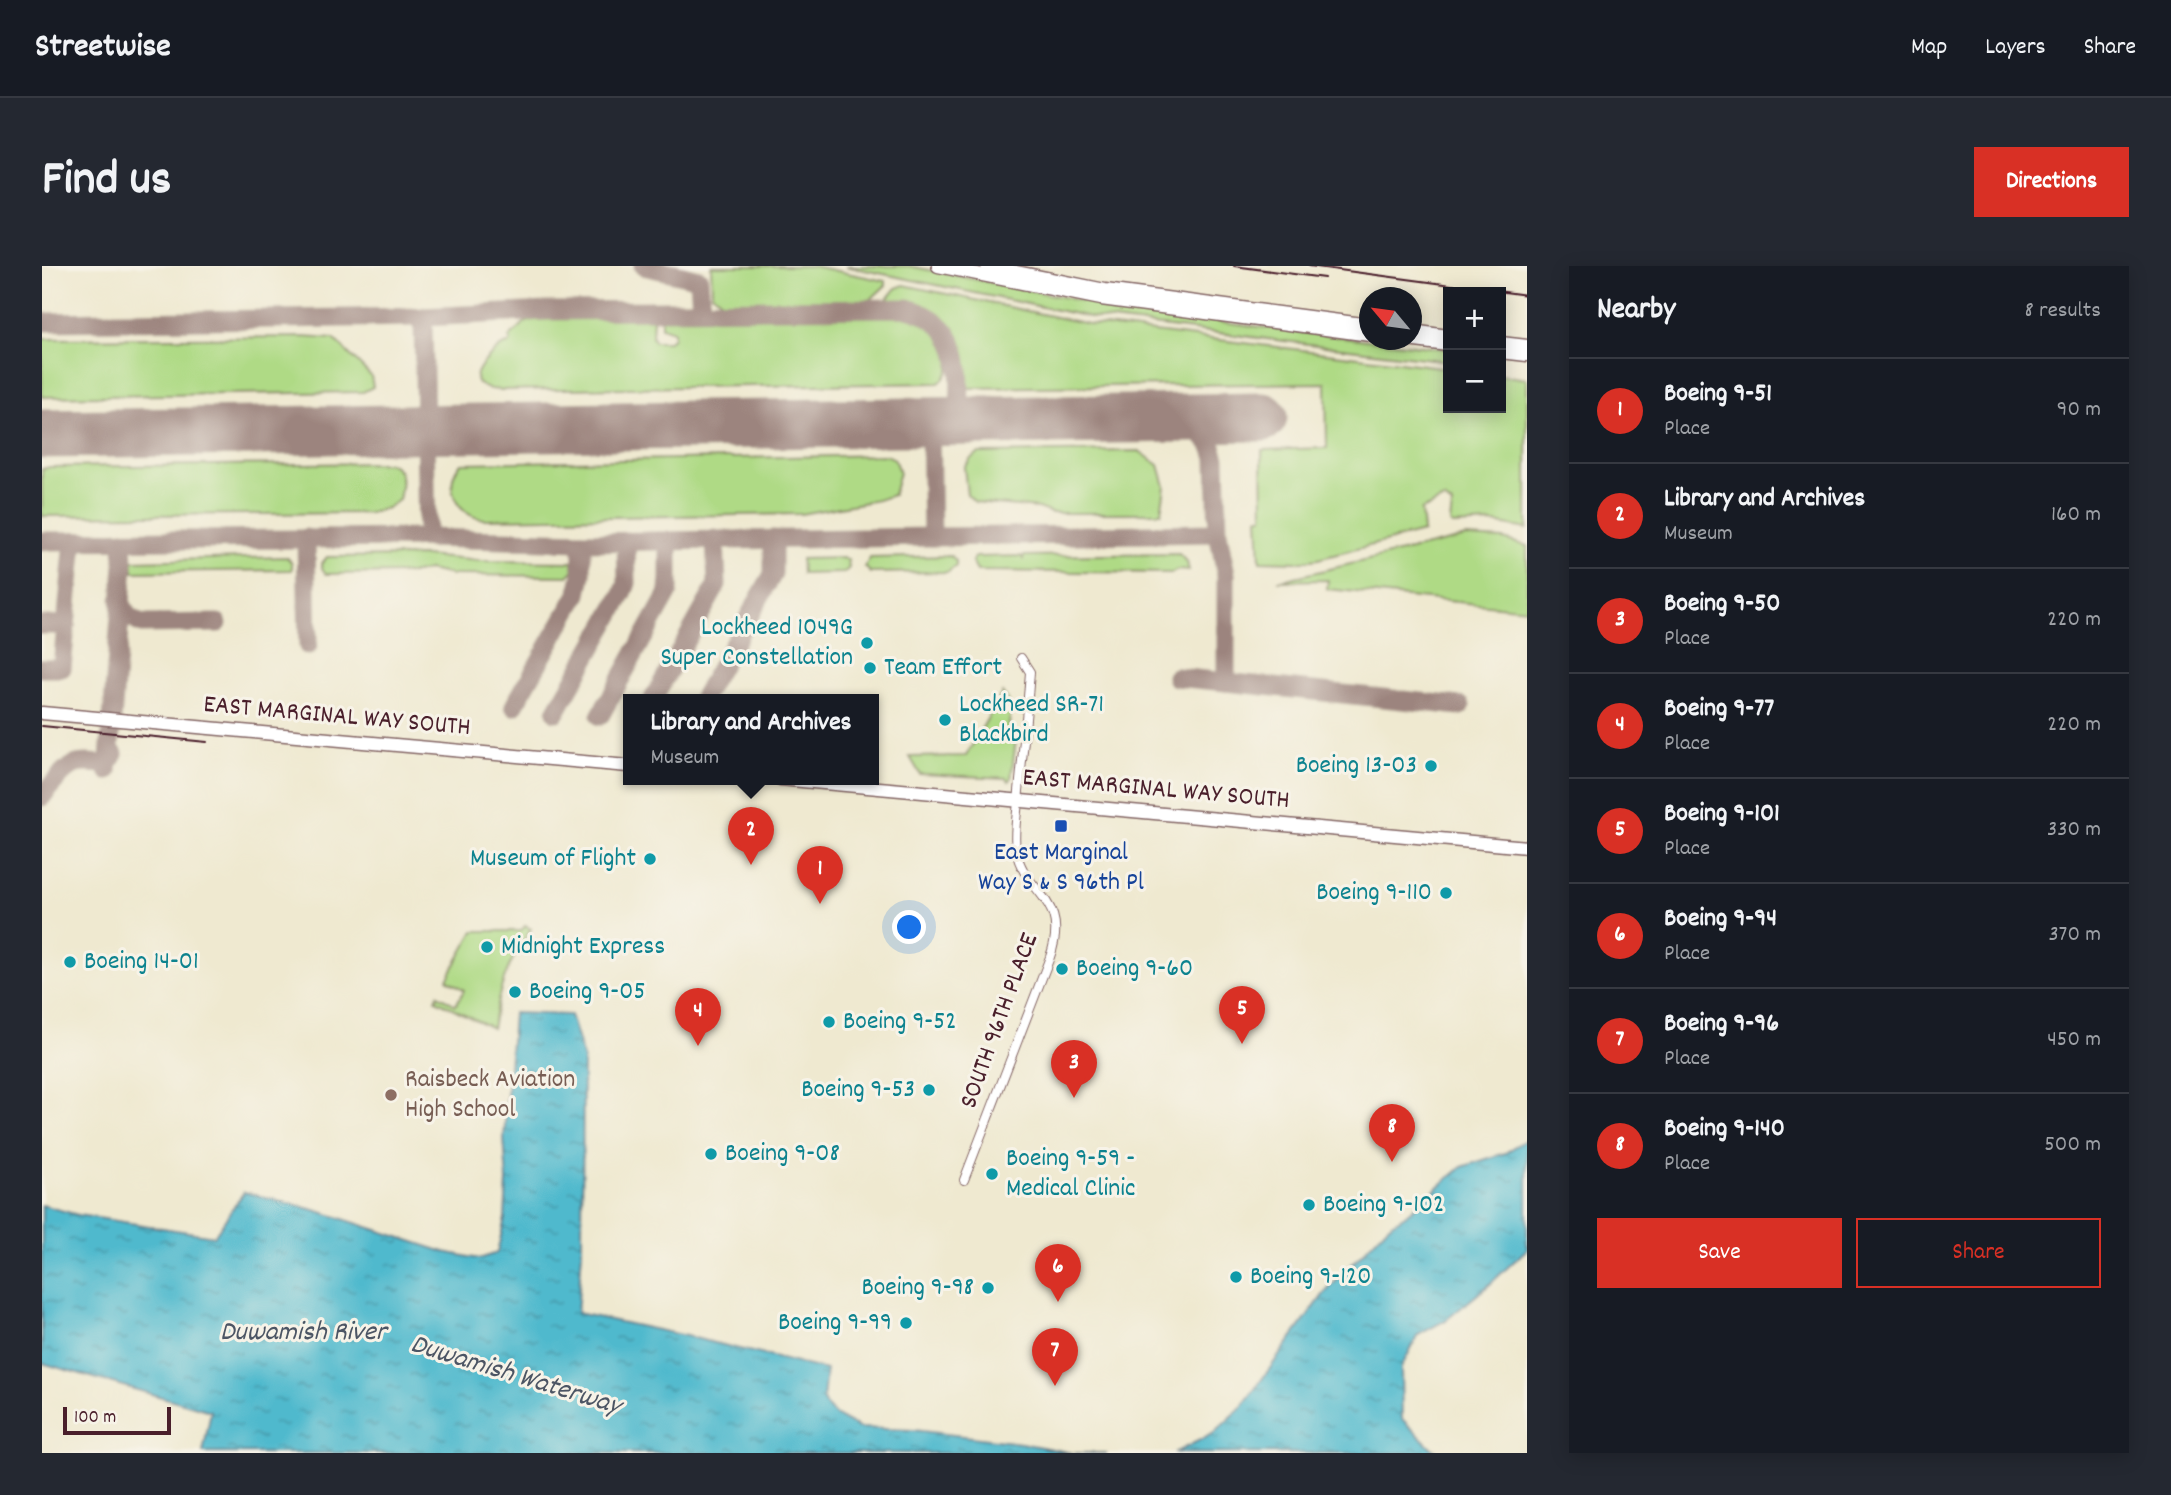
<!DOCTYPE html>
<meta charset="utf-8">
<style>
body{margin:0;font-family:Dekko,sans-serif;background:#242831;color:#f1f3f6}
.controls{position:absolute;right:21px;top:21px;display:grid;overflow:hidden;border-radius:0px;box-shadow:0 4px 18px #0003}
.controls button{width:63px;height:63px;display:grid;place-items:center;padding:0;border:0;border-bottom:2px solid #363941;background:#171b24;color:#f1f3f6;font:35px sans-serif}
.compass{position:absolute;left:1317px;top:21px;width:63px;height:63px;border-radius:50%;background:#171b24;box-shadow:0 4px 18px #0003;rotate:299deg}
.scale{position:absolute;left:21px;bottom:18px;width:108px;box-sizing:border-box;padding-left:7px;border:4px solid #4a1f2b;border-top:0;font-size:19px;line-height:24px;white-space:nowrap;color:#4a1f2b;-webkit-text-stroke:5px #f7f3e8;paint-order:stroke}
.you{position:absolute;left:868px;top:662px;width:24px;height:24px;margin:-18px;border:5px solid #fff;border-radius:50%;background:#1a73e8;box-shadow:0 0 0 10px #1a73e833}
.badge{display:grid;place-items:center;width:46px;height:46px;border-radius:50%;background:#d93025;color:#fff;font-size:23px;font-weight:700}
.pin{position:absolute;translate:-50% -58px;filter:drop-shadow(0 2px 4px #0008)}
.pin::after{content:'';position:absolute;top:37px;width:24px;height:21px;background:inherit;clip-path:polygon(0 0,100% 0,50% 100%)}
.popup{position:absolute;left:581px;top:428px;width:256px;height:91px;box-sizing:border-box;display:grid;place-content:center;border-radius:0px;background:#171b24;filter:drop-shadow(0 2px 5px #0005);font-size:23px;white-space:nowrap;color:#9ea1a6}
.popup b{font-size:26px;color:#f1f3f6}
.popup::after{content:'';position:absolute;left:50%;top:100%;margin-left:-14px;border:14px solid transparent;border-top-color:#171b24}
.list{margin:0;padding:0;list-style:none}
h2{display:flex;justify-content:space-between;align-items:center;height:91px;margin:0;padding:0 28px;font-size:30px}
h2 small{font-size:23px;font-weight:400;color:#9ea1a6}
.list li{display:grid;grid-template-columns:46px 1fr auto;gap:21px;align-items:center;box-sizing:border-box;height:105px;padding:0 28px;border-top:2px solid #363941}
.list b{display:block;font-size:26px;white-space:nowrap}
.list p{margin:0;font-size:23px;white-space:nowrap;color:#9ea1a6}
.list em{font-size:23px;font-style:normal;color:#9ea1a6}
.actions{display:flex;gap:14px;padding:21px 28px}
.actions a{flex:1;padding:16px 0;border:2px solid #d93025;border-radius:0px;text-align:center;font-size:24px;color:#d93025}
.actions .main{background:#d93025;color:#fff}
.map{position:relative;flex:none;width:1485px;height:1187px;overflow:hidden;border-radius:0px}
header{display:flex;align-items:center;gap:42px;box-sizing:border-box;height:98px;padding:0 35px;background:#171b24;border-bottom:2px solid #363941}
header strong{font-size:33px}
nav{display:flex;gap:38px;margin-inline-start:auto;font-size:24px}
.intro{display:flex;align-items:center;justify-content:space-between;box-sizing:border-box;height:168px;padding:0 42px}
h1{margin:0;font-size:49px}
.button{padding:18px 32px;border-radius:0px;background:#d93025;color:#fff;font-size:24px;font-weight:700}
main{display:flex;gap:42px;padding:0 42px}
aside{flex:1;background:#171b24;border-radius:0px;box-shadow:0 4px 18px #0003}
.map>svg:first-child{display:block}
</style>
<header>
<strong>Streetwise</strong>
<nav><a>Map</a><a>Layers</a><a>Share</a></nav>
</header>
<div class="intro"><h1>Find us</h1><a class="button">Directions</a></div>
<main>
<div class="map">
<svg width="1485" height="1187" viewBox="0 0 1485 1187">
<defs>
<pattern id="water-ripples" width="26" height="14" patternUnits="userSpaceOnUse" patternTransform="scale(1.75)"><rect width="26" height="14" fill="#50b9cd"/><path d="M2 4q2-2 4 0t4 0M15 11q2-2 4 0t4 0" fill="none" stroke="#4496a7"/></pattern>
</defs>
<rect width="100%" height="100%" fill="#f7f3e8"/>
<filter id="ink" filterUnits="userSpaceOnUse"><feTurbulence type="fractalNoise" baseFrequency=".0143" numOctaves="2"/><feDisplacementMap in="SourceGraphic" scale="14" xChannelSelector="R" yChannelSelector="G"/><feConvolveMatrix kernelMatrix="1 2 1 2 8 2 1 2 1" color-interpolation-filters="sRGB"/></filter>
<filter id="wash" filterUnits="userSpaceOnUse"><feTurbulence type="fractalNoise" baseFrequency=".00686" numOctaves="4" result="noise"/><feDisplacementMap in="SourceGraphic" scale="28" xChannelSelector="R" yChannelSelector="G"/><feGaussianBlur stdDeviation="1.57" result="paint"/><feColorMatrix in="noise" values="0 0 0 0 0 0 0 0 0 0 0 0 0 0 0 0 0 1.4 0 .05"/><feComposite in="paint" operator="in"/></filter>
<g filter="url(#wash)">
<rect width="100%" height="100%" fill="#efe9d0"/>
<!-- green -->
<g fill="#afda85" stroke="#7c7c58" stroke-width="2">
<path d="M669,0h102l73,15v4l-17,16 -145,2 -12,-10z"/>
<path d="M803,0h64l193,39 187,26 159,18v12l-353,-43z"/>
<path d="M862,19l185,39 359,44v40h53v-33l26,4v150l-33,-6 -42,2 -2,-2 2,-18 -8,-6 -23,11 2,22 -105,27 -22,3 -36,-1 -2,-44h5l-1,-67 65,-2 -1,-65 -360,5c1,-52 -22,-84 -77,-87l-2,-2 9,-11z"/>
<path d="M859,48c11,1 22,5 31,12 17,13 26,43 7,57l-439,7c-31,-2 -29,-15 -10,-34 7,-6 10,-11 19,-12l2,-3 -2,-3 15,-15 14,-5 115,-2 -1,22 3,4h13l5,-5v-6l-12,-4v-11z"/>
<path d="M261,71l31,2 37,37 2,11 -10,5 -321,5v-58z"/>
<path d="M1097,185l20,14 6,21 -4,27h-110l-13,-5 -63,-6 -8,-8 -3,-27 7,-9 8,-5z"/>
<path d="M845,189l7,4 5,13 -6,23 -15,5 -77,14 -316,5c-29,-2 -43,-34 -24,-56z"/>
<path d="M344,197c20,3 16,22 13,37l-12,8 -17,5 -328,3v-47l8,-2z"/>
<path d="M1424,271l37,2 24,7v63l-200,-20 1,-9 -50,1z"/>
<path d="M1137,288l8,8 2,9 -11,-1 -6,3 -195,-2 -5,-9 3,-5 46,-1 2,3 1,-3z"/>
<path d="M383,290l56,5 92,1 1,8 -6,6 -116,-1 -24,-5 -12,3 -90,1 -4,-6v-5l5,-6z"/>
<path d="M909,290l5,5v5l-8,6 -77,1 -6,-6 5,-9z"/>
<path d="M245,291l5,6v7l-159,2 -1,-11z"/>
<path d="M802,292l4,2 1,8 -5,5 -42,1 -1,-15z"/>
<path d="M960,427c13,10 7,25 6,40l8,7 -5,39 -2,2 -2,-3 -87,-4 -10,-17 56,-1z"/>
<path d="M483,660l6,3c-25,36 -31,57 -39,99l-56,-28 2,-5 18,10 8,-15 -17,-11 27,-48h47z"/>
</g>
<!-- water -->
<g fill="url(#water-ripples)" stroke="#4d6c7c" stroke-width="2">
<path d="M471,747l57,2 13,43 -1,194 -5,61 109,23 140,34 -3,29 2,6 11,11 22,12 55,2 108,13 51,10h35h-904l8,-42 -169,-48v-158l36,10 136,21 30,-44 71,18 130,42 34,7 18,-6 8,-35 2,-37 -3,-42z"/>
<path d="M1485,873v110l-38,36 -43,35 -28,15 -17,33 1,51 35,34h-263l40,-20 27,-25 83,-114 64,-68 17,-11 57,-48 43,-14z"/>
</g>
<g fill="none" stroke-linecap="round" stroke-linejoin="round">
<!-- taxiway -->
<g stroke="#9c847e" stroke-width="19">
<path d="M601,0l56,13 2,30"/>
<path d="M381,51l4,221"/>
<path d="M0,56l381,-5 124,-6 361,-3c59,17 52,63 51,113"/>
<path d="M1124,152l23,6 7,5 16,17 4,12 2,75 8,41v108"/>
<path d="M888,156l2,115"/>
<path d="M264,272l2,108"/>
<path d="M0,275l385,-3 155,4 636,-9"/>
<path d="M78,334l8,16 13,8 77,-1"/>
<path d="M0,359h24"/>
<path d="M0,402h20l12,-127"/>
<path d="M1134,411l285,29"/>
<path d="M611,433l64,-114 -2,-46"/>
<path d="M660,433l71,-125v-35"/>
<path d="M472,440l64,-112 4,-19v-33"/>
<path d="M514,446l67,-118 4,-11 -1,-42"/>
<path d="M558,450l69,-124v-51"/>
<path d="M66,505l16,-206 -1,-25"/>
<path d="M0,531c9,-11 19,-25 32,-32 15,-7 32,7 40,-11"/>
</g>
<!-- runway -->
<path stroke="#9c847e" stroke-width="49" d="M0,168l1221,-17"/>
</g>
</g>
<g filter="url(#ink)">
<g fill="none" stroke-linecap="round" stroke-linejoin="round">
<defs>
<path id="minor" d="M922,914l86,-223c21,-59 -26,-63 -34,-107 -3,-20 2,-40 3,-59 4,-40 8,-79 11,-119l-9,-14"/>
<g id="secondary">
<path d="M896,0l163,33 269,36"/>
<path d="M945,0l118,24 265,35"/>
<path d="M1370,65l36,5"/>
<path d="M1365,74l41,5"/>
<path d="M1459,77l26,3"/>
<path d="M1459,86l26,3"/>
</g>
<g id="primary">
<path d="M0,447l586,53"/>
<path d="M738,513l747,68"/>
</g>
</defs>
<!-- minor casing -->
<use href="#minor" stroke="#846665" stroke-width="10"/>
<!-- secondary casing -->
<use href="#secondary" stroke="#846665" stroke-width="15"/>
<!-- primary casing -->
<use href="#primary" stroke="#846665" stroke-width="15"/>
<!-- minor -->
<use href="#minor" stroke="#fff" stroke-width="8"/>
<!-- secondary -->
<use href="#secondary" stroke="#fff" stroke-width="12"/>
<!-- primary -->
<use href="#primary" stroke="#fff" stroke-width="12"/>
<!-- rail -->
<g stroke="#4a1f2b" stroke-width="2">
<path d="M1192,0l90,12"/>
<path d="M1267,0l218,29"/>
<path d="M0,460l165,16"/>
</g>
</g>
</g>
<!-- markers -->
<g fill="#0f9aa8" stroke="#f7f3e8" stroke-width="2.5">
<circle cx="825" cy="377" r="7"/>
<circle cx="828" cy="402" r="7"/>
<circle cx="903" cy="454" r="7"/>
<circle cx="1389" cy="500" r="7"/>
<circle cx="608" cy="593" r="7"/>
<circle cx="1404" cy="627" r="7"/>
<circle cx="445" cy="681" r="7"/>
<circle cx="28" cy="696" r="7"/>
<circle cx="1020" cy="703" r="7"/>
<circle cx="473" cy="726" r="7"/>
<circle cx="787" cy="756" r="7"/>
<circle cx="887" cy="824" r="7"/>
<circle cx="669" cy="888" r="7"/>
<circle cx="950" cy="908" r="7"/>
<circle cx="1267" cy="939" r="7"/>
<circle cx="1194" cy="1011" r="7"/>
<circle cx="946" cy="1022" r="7"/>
<circle cx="864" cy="1057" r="7"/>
</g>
<rect fill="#1a4fb4" stroke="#f7f3e8" stroke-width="2.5" x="1012" y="553" width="14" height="14" rx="3.5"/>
<circle fill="#8d6e63" stroke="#f7f3e8" stroke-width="2.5" cx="349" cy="829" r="7"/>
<g text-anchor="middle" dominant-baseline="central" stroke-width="6" stroke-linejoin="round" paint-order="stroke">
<!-- culture labels -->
<g font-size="26" fill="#0d838f" stroke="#f7f3e8" text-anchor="start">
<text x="811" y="362" text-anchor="end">Lockheed 1049G<tspan x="811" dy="30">Super Constellation</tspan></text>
<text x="842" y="402">Team Effort</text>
<text x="917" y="439">Lockheed SR-71<tspan x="917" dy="30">Blackbird</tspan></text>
<text x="1375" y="500" text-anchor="end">Boeing 13-03</text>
<text x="594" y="593" text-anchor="end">Museum of Flight</text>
<text x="1390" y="627" text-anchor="end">Boeing 9-110</text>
<text x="459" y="681">Midnight Express</text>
<text x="42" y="696">Boeing 14-01</text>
<text x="1034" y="703">Boeing 9-60</text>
<text x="487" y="726">Boeing 9-05</text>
<text x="801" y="756">Boeing 9-52</text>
<text x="873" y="824" text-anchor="end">Boeing 9-53</text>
<text x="683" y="888">Boeing 9-08</text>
<text x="964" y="893">Boeing 9-59 -<tspan x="964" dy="30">Medical Clinic</tspan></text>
<text x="1281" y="939">Boeing 9-102</text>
<text x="1208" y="1011">Boeing 9-120</text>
<text x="932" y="1022" text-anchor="end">Boeing 9-98</text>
<text x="850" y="1057" text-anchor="end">Boeing 9-99</text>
</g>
<!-- street labels -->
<g font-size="26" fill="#4a1f2b" stroke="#f7f3e8">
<text transform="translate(295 451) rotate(5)">EAST MARGINAL WAY SOUTH</text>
<text transform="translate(1114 524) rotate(5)">EAST MARGINAL WAY SOUTH</text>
<text transform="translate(958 755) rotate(-70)">SOUTH 96TH PLACE</text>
</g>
<!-- transit labels -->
<g font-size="26" fill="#164399" stroke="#f7f3e8">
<text x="1019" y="587">East Marginal<tspan x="1019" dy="30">Way S &amp; S 96th Pl</tspan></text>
</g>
<!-- education labels -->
<g font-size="26" fill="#785e54" stroke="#f7f3e8" text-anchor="start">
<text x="363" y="814">Raisbeck Aviation<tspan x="363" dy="30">High School</tspan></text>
</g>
<!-- water labels -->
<g font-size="28" font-style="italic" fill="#4c5564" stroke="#f7f3e8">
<text x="261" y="1068">Duwamish River</text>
<text transform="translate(473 1111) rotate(17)">Duwamish Waterway</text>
</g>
</g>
</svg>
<div class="controls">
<button>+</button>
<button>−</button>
</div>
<svg class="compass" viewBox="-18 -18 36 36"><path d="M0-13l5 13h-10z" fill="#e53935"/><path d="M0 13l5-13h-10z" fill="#9ea1a6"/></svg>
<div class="scale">100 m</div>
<div class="you"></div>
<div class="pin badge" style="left:778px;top:638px">1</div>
<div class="pin badge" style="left:709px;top:599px">2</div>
<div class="popup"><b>Library and Archives</b>Museum</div>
<div class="pin badge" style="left:1032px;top:832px">3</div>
<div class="pin badge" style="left:656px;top:780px">4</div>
<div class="pin badge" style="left:1200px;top:778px">5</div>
<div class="pin badge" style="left:1016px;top:1036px">6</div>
<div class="pin badge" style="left:1013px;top:1120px">7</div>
<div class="pin badge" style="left:1350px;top:896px">8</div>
</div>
<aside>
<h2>Nearby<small>8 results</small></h2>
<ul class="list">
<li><span class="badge">1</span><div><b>Boeing 9-51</b><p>Place</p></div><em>90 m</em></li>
<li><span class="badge">2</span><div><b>Library and Archives</b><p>Museum</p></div><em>160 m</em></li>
<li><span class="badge">3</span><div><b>Boeing 9-50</b><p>Place</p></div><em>220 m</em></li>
<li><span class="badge">4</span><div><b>Boeing 9-77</b><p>Place</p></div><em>220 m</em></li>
<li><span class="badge">5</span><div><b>Boeing 9-101</b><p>Place</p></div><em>330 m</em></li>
<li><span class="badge">6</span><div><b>Boeing 9-94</b><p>Place</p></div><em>370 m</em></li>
<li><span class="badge">7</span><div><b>Boeing 9-96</b><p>Place</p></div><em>450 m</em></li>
<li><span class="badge">8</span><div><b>Boeing 9-140</b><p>Place</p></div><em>500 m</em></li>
</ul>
<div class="actions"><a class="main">Save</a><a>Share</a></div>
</aside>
</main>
